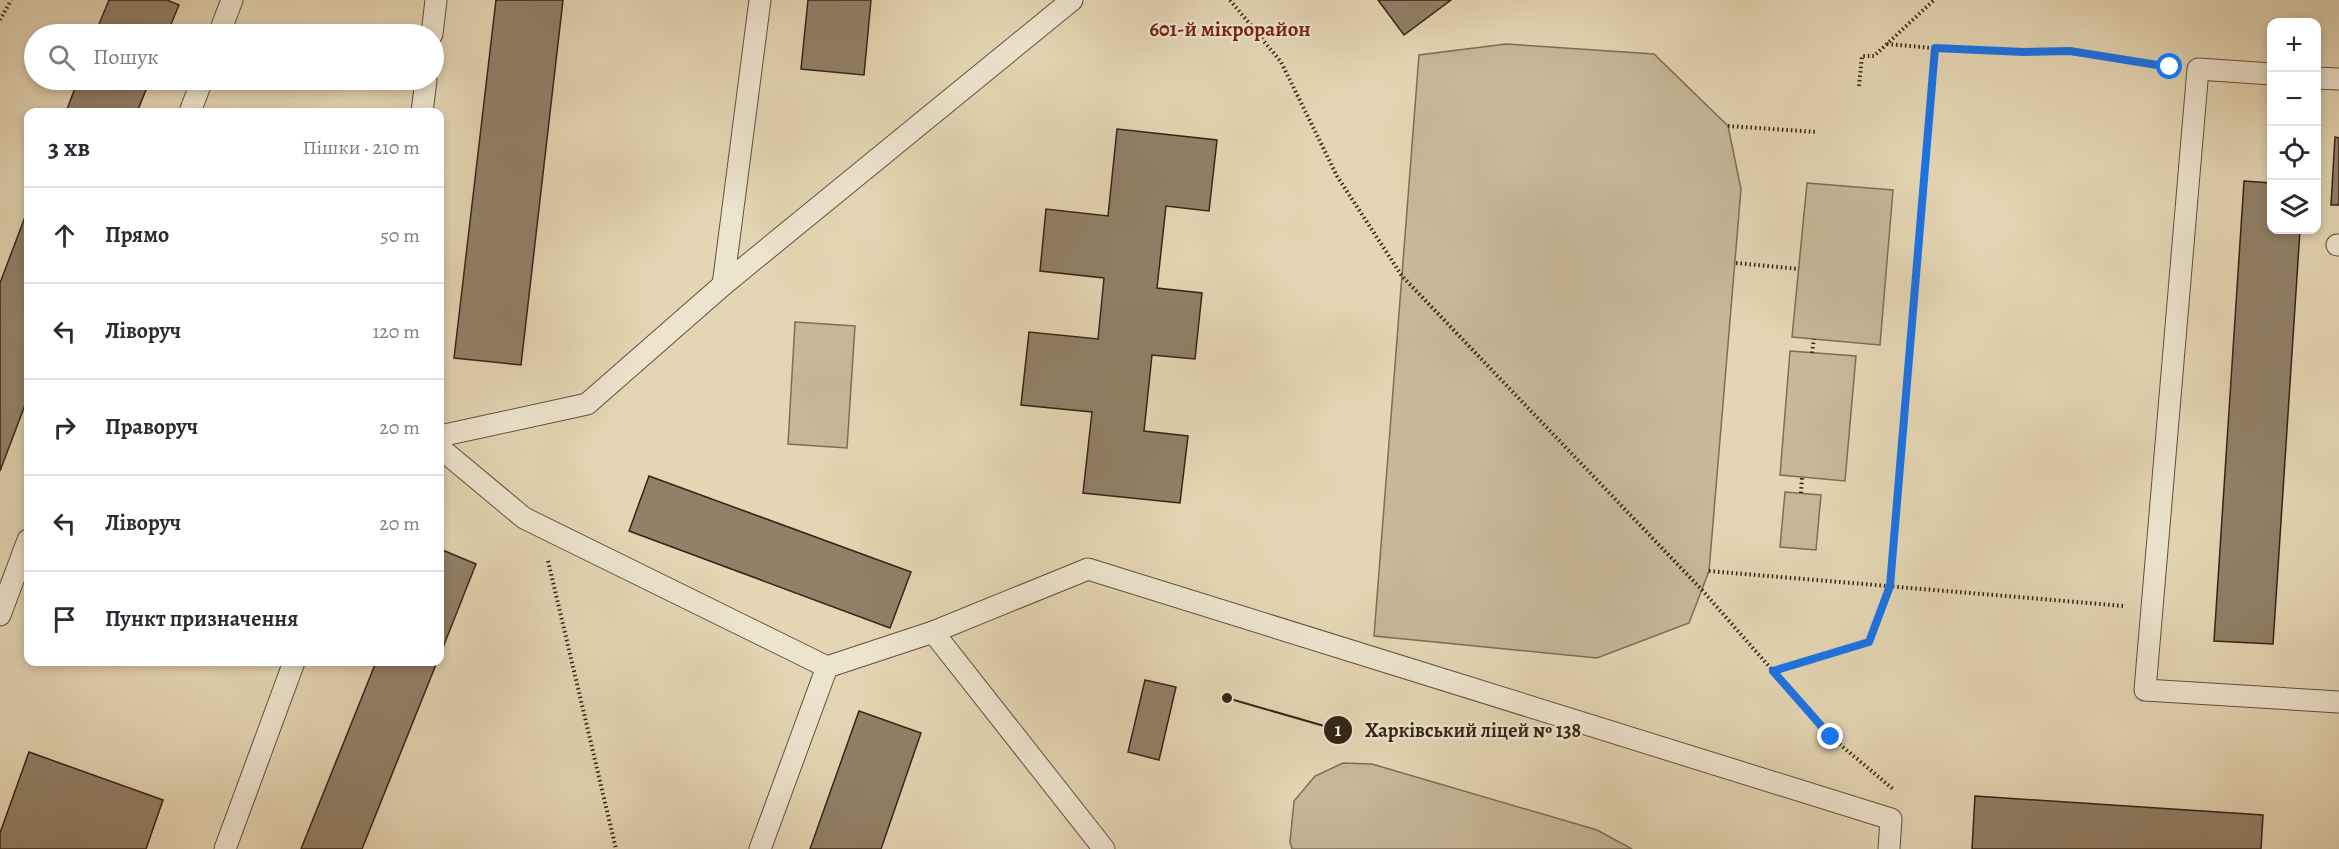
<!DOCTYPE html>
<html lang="uk">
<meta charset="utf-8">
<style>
body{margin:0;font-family:Alegreya,serif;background:#f2f2f3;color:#2b2b33}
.controls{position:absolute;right:18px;top:18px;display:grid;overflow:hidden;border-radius:12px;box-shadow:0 3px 9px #0003}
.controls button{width:54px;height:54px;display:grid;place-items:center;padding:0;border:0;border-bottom:2px solid #e1e1e2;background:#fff;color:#2b2b33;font:30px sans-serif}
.stop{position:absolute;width:18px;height:18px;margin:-14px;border:4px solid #1a73e8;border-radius:50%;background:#fff}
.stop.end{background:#1a73e8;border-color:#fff;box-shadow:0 2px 6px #0008}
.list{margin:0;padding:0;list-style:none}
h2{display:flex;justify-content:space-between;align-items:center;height:78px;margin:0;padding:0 24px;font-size:26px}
h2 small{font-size:20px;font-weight:400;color:#7c7c81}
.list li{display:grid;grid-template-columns:39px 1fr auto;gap:18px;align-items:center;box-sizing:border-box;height:96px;padding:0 24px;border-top:2px solid #e1e1e2}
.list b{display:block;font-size:22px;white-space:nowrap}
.list em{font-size:20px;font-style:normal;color:#7c7c81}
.icon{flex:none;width:33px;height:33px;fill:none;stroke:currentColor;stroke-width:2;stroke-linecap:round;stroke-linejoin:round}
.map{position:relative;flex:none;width:2339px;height:849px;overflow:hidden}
.search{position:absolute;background:#fff;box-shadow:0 3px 9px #0003;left:24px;top:24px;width:420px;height:66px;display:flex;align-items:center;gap:15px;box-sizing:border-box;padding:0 21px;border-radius:33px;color:#7c7c81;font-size:22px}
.panel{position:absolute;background:#fff;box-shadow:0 3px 9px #0003;left:24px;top:108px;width:420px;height:558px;border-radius:12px}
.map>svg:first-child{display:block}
</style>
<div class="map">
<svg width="2339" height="849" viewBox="0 0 2339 849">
<rect width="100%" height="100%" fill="#e4d6b4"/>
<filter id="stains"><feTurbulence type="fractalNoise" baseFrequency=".00333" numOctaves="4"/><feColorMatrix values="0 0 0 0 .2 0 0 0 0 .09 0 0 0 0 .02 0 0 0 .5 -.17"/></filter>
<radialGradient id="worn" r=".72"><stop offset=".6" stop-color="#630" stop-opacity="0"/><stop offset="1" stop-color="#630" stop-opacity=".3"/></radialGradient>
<!-- green -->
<g fill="#c6b899" stroke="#7d6e57" stroke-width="1.5">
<path d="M1506,44l148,10 74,72 13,63 -32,382 -20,52 -92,35 -223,-22 45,-581z"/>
<path d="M1807,183l86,7 -13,155 -88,-8z"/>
<path d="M795,322l60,4 -8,122 -59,-4z"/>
<path d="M1790,351l66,5 -11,125 -65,-6z"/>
<path d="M1785,492l36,3 -5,55 -36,-3z"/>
<path d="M1343,763l29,1 225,66 35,19h-340l-2,-7 4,-41 21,-25z"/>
</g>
<!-- building -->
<g fill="#908168" stroke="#342415" stroke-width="1.5">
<path d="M109,0h58l12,5 -12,29h-72z"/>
<path d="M496,0h67l-42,365 -67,-7z"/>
<path d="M808,0h63l-7,75 -63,-6z"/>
<path d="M1378,0h73l-47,35z"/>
<path d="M78,80h72l-13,32h-71z"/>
<path d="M1117,129l100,11 -8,71 -43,-5 -9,82 45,5 -7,66 -43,-4 -8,76 44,5 -8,67 -97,-10 9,-81 -71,-7 8,-73 69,7 6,-61 -64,-7 6,-62 62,7z"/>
<path d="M2335,137l4,1v67h-8z"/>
<path d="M2244,181l28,2v47h28l-27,414 -59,-3z"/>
<path d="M28,209v188l-28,74v-188z"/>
<path d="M649,476l262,96 -21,56 -261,-97z"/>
<path d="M440,549l36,15 -36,91z"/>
<path d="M376,662h61l-75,187h-61z"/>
<path d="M1145,680l31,7 -17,73 -31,-8z"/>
<path d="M859,711l62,22 -40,116h-71z"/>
<path d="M29,752l134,48 -17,49h-146v-16z"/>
<path d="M1975,796l288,19 -2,34h-289z"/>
</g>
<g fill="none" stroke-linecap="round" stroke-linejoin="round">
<defs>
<g id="service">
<path d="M219,34l13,-34"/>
<path d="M432,34l4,-34"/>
<path d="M2272,74l-74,-5 -53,621 194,12"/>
<path d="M2316,78l23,1"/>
<path d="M190,112l12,-32"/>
<path d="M422,112l4,-32"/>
<path d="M2337,245h2"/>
<path d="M723,285l37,-285"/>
<path d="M440,436l147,-32 136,-119 349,-285"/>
<path d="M440,448l84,70 303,149 106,-35 155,-63 803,250 -2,30"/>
<path d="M0,615l28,-75"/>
<path d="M933,632l171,217"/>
<path d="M225,849l69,-187"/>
<path d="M760,849l67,-182"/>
</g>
</defs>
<!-- service casing -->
<use href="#service" stroke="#60503d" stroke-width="23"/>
<!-- path -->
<g stroke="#342415" stroke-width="4" stroke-dasharray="1.5 3" stroke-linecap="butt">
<path d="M1230,0l51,62 56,114 65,100 300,314 129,147 62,52"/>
<path d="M0,20l11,-20"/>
<path d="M1887,44l80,7h103l101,16"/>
<path d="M1859,86l3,-30h12l60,-56"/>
<path d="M1728,126l89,6"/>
<path d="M1736,263l63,6"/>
<path d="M1812,353l2,-14"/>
<path d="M1801,493l1,-16"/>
<path d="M548,561l68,288"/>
<path d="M1709,571l415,35"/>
<path d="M1773,671l96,-29 21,-56 45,-538"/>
</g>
<!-- service -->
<use href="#service" stroke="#ede4ce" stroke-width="21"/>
</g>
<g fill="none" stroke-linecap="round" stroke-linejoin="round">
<!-- route -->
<path stroke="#1a73e8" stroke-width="8" d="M1831,737l-58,-66 96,-29 21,-56 45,-538 89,4 46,-1 100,16"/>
</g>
<g text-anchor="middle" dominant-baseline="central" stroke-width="4.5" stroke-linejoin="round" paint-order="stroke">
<!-- quarter labels -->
<g font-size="21" font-weight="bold" fill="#7a1f14" stroke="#ede4ce">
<text x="1230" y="29">601-й мікрорайон</text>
</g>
</g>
<!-- callouts -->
<path fill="none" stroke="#342415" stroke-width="2" d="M1227 698L1338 730"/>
<g fill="#342415" stroke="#ede4ce" stroke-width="2">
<circle cx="1227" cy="698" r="6"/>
<circle cx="1338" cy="730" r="15"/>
</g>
<g font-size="18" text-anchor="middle" font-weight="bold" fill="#fff">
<text x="1338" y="736">1</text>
</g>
<g font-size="20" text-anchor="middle" font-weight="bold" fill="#342415" stroke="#ede4ce" stroke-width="4.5" stroke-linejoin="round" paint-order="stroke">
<text x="1473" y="737">Харківський ліцей № 138</text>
</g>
<rect width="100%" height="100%" filter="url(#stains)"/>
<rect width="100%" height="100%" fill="url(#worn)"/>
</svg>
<div class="controls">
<button>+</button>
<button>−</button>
<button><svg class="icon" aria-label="locate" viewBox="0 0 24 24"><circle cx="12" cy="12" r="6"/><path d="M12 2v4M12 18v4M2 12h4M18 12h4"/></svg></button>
<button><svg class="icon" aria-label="layers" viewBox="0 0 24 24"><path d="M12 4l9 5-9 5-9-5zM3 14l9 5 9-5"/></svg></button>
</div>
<div class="stop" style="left:2170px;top:67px"></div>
<div class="stop end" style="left:1831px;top:737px"></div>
<div class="search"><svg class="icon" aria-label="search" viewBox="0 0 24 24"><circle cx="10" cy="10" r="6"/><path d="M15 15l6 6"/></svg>Пошук</div>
<section class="panel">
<h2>3 хв<small>Пішки · 210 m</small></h2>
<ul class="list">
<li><svg class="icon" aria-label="ahead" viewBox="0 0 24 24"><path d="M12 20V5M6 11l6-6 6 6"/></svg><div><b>Прямо</b></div><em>50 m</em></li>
<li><svg class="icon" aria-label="left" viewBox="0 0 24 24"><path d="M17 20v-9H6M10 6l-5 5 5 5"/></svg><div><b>Ліворуч</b></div><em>120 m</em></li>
<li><svg class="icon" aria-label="right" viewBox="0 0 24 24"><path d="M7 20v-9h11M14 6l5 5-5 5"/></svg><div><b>Праворуч</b></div><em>20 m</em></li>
<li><svg class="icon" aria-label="left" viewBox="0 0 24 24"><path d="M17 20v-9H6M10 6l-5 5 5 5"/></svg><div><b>Ліворуч</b></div><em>20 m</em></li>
<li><svg class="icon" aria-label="arrive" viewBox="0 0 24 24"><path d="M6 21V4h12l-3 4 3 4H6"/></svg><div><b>Пункт призначення</b></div></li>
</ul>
</section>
</div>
